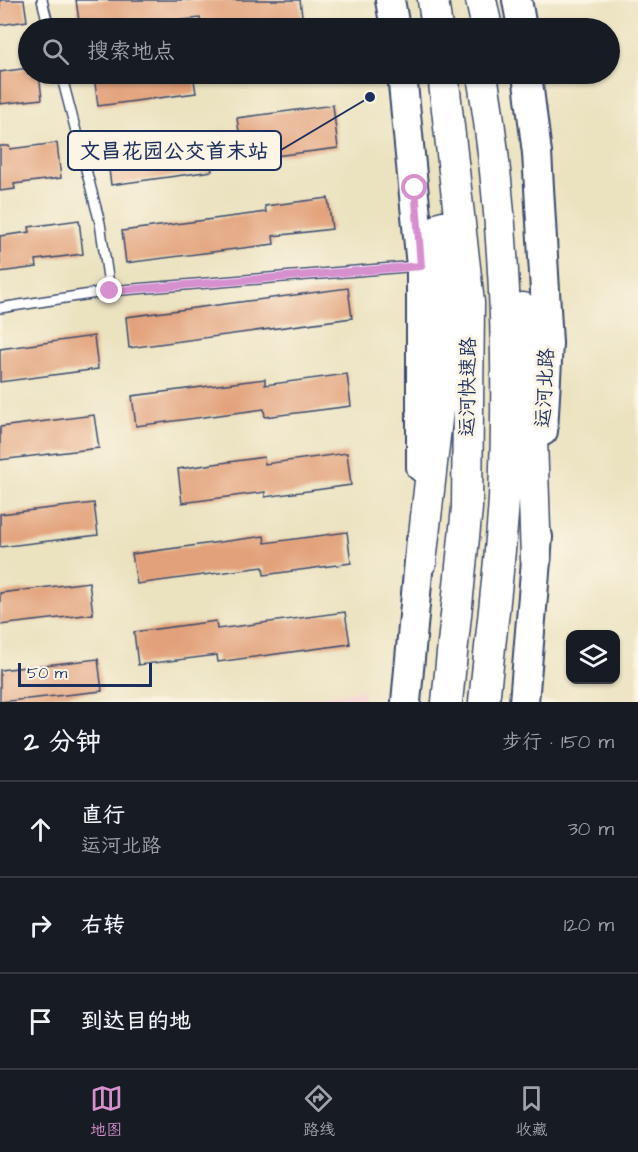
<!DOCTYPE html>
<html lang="zh">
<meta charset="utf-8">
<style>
body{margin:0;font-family:"Architects Daughter","LXGW WenKai TC",sans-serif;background:#20242c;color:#f1f3f6}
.controls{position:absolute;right:18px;bottom:18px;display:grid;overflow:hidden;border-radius:12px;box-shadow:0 2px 4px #0004}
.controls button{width:54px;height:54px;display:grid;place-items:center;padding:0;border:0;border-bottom:2px solid #363941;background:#171b24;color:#f1f3f6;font:30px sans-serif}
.scale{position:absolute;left:18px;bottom:15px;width:134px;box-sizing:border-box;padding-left:6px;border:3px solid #1b2f5e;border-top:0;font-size:16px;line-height:21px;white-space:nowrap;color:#1b2f5e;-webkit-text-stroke:4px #fcf5e5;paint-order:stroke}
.stop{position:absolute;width:18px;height:18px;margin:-14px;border:4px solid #d690ce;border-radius:50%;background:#fff}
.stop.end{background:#d690ce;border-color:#fff;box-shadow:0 2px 6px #0008}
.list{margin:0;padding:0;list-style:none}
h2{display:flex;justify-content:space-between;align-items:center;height:78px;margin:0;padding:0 24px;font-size:26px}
h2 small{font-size:20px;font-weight:400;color:#9ea1a6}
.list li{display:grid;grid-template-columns:39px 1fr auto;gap:18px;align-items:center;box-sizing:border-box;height:96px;padding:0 24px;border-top:2px solid #363941}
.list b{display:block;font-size:22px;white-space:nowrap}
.list p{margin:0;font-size:20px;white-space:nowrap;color:#9ea1a6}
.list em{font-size:20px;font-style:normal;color:#9ea1a6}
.icon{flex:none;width:33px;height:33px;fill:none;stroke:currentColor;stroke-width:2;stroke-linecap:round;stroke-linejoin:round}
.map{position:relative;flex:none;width:638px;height:702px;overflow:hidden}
.search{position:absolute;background:#171b24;box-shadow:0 2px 4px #0004;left:18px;right:18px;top:18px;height:66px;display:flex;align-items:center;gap:15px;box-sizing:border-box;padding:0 21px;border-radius:33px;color:#9ea1a6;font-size:22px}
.sheet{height:366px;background:#171b24}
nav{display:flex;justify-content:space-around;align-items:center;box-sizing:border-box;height:84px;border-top:2px solid #363941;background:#171b24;font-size:16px;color:#9ea1a6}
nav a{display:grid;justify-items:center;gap:3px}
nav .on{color:#d690ce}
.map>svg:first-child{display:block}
</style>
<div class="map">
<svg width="638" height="702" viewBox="0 0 638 702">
<rect width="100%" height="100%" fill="#fcf5e5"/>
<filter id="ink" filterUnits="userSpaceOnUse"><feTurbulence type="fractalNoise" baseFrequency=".0167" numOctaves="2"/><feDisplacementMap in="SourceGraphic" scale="12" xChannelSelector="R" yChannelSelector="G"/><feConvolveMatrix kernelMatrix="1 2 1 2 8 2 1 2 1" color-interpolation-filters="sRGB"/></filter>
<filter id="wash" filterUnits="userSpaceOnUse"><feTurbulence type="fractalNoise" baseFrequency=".008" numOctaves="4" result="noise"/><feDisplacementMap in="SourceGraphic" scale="24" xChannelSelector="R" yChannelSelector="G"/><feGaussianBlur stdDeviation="1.35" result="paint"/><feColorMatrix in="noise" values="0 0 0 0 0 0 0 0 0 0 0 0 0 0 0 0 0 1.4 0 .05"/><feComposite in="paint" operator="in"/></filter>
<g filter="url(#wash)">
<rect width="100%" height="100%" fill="#ebe2c0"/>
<!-- built -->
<path fill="#f7cfd2" d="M364,690l-1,12h-78z"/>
<g id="blocks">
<!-- building -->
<g fill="#e2a17a">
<path d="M0,0h24l3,21 -27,4z"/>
<path d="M76,0h224l3,23 -44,5h-57l-2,-10 -85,10h-35z"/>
<path d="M28,68v6h11l3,25 -42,5v-32z"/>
<path d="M111,74h82l3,19 -98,13 -4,-30z"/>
<path d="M333,105l5,43 -95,12 -6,-42z"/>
<path d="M207,140l5,31 -101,14 -4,-31z"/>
<path d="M57,143l4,35 -47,6 1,5 -15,2v-45h9l1,3z"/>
<path d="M328,198l4,31 -59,7 1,8 -148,19 -4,-32 144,-19 -1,-6z"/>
<path d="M79,220l4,34 -47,6 1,7 -37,5v-36l30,-4 -1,-5z"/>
<path d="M348,288l4,30 -223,30 -3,-31z"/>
<path d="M94,336l4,33 -98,13v-33z"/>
<path d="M347,374l4,32 -86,11 -1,-8 -128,17 -4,-30 133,-17v6z"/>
<path d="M94,415l5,33 -99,12v-33z"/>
<path d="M347,453l4,32 -86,12v-5l-83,11 -4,-34 86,-12 1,7z"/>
<path d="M94,503l4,32 -98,12v-33z"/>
<path d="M347,532l4,31 -87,12 -1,-8 -126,17 -5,-30 132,-18 1,7z"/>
<path d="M89,582l4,32 -93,11v-32z"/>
<path d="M345,612l5,32 -132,18 -1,-7 -79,10 -4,-33 82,-11 1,8z"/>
<path d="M98,659l4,32 -102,11v-32z"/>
</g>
</g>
</g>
<g filter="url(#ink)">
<use href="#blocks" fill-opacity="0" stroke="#3a4a6d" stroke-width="1.5"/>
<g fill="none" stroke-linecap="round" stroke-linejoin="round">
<defs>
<g id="service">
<path d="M42,0l7,28"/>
<path d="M61,74l39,149 10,68"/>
<path d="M0,308l110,-17 308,-25"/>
</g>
<g id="primary">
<path d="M390,0l5,28"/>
<path d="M517,0l5,28"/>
<path d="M402,74l19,192v201"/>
<path d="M527,74l10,79 11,190 -5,88"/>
<path d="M406,702l15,-162"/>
<path d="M524,702l14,-165"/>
</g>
<g id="trunk">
<path d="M433,0l4,28"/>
<path d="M481,0l6,28"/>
<path d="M443,74l26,229 -2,205 -20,194"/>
<path d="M482,74c23,140 28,282 22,425 -4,67 -13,136 -20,203"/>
<path d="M523,308l7,71 6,180"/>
<path d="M421,562l26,-233 -4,-103"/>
</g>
</defs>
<!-- service casing -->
<use href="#service" stroke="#3a4a6d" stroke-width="12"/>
<!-- primary casing -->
<use href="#primary" stroke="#3a4a6d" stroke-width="32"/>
<!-- trunk casing -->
<use href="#trunk" stroke="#3a4a6d" stroke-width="33"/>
<!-- service -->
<use href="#service" stroke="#fff" stroke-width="9"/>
<!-- primary -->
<use href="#primary" stroke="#fff" stroke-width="28"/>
<!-- trunk -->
<use href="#trunk" stroke="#fff" stroke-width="30"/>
</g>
</g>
<g fill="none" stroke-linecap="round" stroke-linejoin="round" filter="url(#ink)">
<!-- route -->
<path stroke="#d690ce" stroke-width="8" d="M110,291l311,-25 -6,-78"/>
</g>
<g text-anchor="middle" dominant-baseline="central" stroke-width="6" stroke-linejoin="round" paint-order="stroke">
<!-- street labels -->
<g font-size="20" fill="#1b2f5e" stroke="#fcf5e5">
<text transform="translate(468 387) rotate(-89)">运河快速路</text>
<text transform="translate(545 388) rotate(-87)">运河北路</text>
</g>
</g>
<!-- callouts -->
<path fill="none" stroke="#1b2f5e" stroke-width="2" d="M370 97L281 150"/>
<circle fill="#1b2f5e" stroke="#fcf5e5" stroke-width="2" cx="370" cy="97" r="6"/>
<rect fill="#fcf5e5" stroke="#1b2f5e" stroke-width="2" x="68" y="131" width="213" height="39" rx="6"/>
<g font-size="21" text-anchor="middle" font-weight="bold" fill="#1b2f5e">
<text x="174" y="158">文昌花园公交首末站</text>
</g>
</svg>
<div class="controls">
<button><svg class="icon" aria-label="layers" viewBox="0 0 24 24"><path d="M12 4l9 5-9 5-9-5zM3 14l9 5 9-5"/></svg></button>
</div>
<div class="scale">50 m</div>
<div class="stop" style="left:415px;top:188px"></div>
<div class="stop end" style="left:110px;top:291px"></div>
<div class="search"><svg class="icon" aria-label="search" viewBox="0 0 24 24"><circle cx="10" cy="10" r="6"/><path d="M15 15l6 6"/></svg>搜索地点</div>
</div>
<section class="sheet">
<h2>2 分钟<small>步行 · 150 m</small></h2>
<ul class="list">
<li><svg class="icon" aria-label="ahead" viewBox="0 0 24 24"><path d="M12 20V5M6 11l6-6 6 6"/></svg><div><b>直行</b><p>运河北路</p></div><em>30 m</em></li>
<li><svg class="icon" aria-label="right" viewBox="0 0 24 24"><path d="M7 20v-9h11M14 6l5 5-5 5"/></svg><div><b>右转</b></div><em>120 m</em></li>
<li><svg class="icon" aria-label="arrive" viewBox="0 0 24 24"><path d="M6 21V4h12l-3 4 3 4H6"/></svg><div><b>到达目的地</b></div></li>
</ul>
</section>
<nav>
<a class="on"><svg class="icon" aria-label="map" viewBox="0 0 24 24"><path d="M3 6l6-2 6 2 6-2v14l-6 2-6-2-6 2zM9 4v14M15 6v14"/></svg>地图</a>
<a><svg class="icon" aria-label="directions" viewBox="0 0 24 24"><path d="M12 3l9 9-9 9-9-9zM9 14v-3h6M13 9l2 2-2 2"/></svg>路线</a>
<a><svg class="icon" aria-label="saved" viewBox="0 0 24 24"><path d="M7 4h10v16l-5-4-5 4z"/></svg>收藏</a>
</nav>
